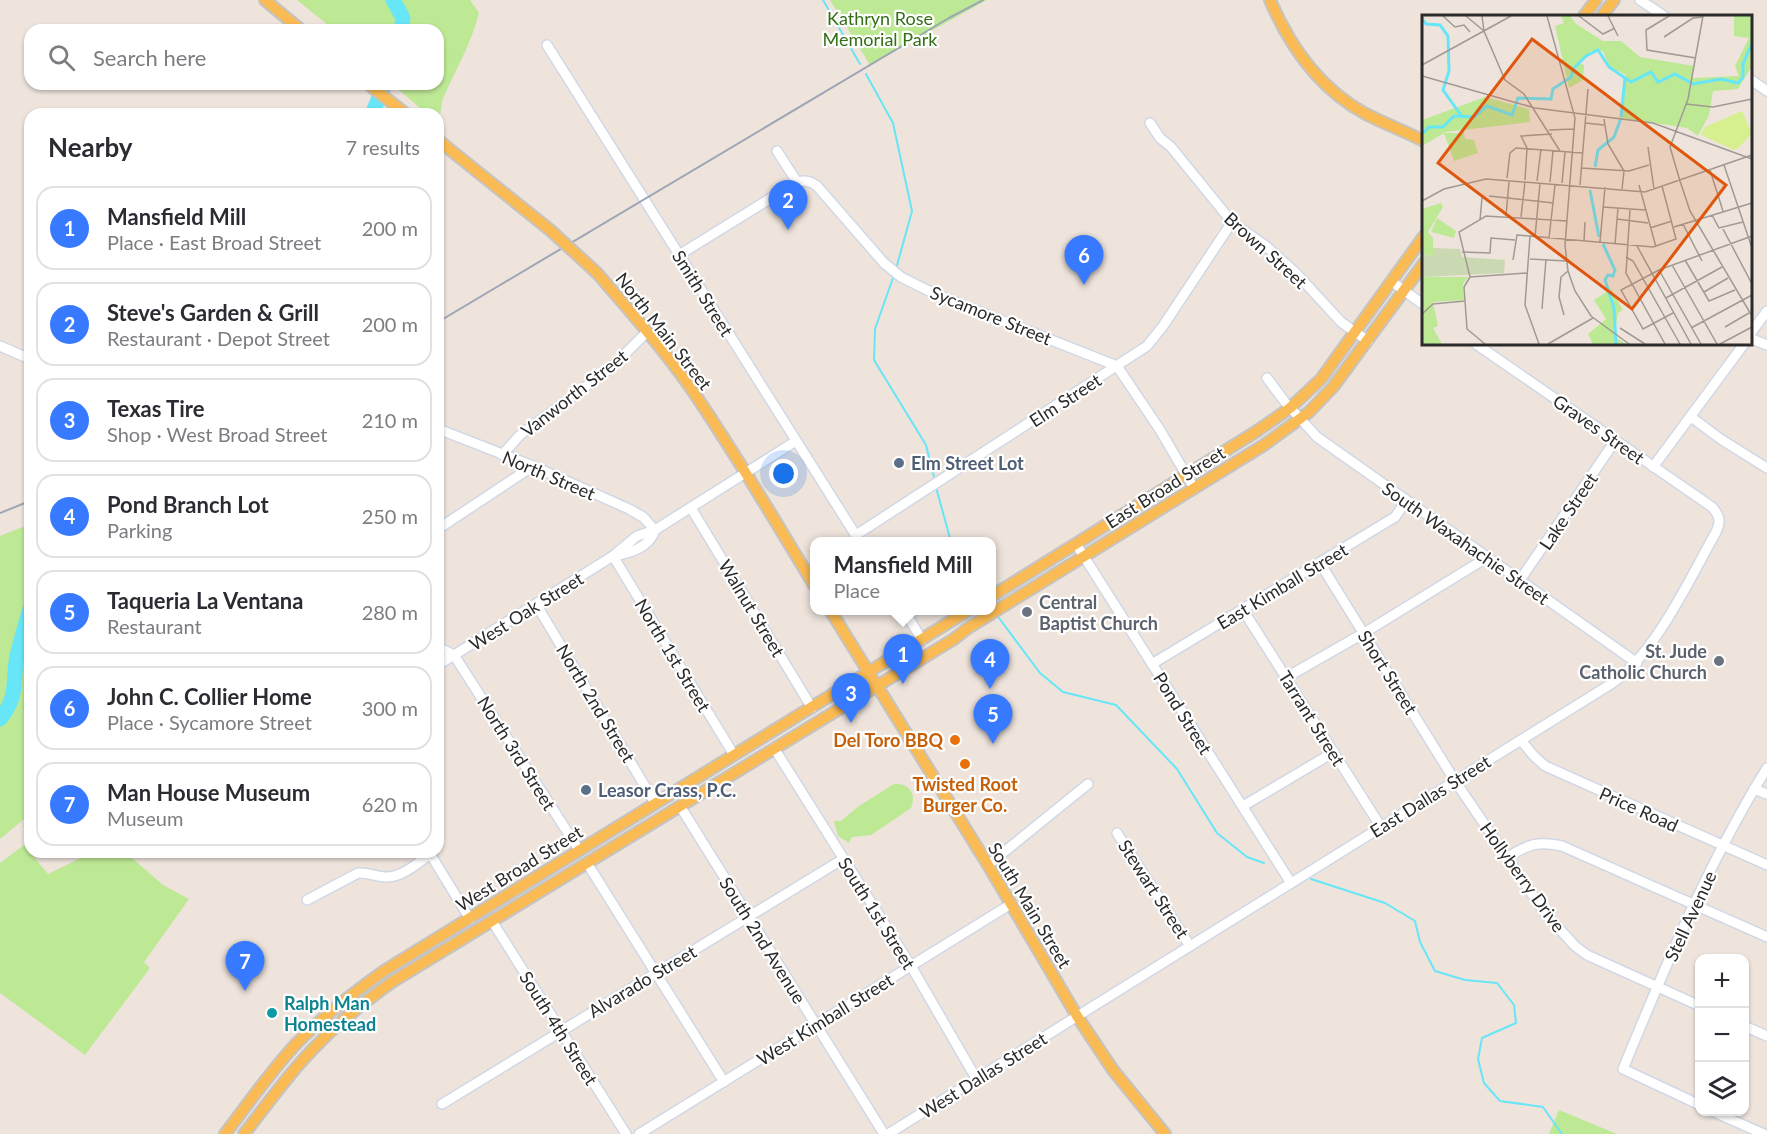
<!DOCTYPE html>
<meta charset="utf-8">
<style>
body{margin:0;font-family:Lato,sans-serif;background:#f2f2f3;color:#2b2b33}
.controls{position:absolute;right:18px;bottom:18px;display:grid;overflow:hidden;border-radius:12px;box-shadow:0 2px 4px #0004}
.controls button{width:54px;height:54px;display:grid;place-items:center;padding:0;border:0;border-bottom:2px solid #e1e1e2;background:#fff;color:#2b2b33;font:30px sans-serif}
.you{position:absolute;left:784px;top:474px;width:21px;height:21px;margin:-15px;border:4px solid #fff;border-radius:50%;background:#1a73e8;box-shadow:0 0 0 9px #1a73e833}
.badge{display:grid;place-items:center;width:39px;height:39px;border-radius:50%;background:#387aff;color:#fff;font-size:20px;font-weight:700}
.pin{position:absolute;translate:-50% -50px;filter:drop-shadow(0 2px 3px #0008)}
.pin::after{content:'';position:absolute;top:32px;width:21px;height:18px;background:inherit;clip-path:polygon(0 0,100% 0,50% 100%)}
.popup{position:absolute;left:810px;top:537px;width:186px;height:78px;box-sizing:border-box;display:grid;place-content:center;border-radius:12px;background:#fff;filter:drop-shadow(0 2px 4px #0005);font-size:20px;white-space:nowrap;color:#7c7c81}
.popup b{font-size:22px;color:#2b2b33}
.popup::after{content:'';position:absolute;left:50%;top:100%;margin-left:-12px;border:12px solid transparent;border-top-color:#fff}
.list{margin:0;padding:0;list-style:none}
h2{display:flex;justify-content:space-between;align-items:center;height:78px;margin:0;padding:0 24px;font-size:26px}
h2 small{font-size:20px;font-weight:400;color:#7c7c81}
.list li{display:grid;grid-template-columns:39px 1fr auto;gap:18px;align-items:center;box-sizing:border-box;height:84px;margin:0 12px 12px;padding:0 12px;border:2px solid #e1e1e2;border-radius:18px}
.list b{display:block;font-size:22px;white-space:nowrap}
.list p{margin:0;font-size:20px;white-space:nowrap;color:#7c7c81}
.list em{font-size:20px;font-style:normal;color:#7c7c81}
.icon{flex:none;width:33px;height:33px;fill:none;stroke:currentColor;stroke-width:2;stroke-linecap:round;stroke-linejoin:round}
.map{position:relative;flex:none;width:1767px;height:1134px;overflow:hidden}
.search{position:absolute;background:#fff;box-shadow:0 2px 4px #0004;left:24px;top:24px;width:420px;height:66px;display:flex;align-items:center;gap:15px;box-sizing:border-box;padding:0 21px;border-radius:18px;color:#7c7c81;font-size:22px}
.panel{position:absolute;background:#fff;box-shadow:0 2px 4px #0004;left:24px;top:108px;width:420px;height:750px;border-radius:18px}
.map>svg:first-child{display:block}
</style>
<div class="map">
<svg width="1767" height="1134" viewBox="0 0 1767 1134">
<rect width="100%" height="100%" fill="#eee4dc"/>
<!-- green -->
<g fill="#bde894">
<path d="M297,0h173l9,13c-8,31 -22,54 -35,83 -4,7 -1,15 -6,22v-4h-11l-35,-30h46v-54h-94l-3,-7 -3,7h-4z"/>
<path d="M830,0h157l-117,65z"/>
<path d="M30,524v290l-30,25v-303z"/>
<path d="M894,784c15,-1 23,10 17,24l-40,27 -19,2 -3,6 -11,-7 -4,-15h7l18,-15z"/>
<path d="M24,845l24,29 45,-22h32l38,33 26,14 -45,63 6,6 -65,87 -85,-62v-130z"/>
<path d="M1559,1110l58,24h-68z"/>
</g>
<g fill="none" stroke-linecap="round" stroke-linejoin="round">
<!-- stream -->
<g stroke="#67e6f7" stroke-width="2">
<path d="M823,0l37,64"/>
<path d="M866,74l27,49 19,88 -16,58"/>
<path d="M894,275l-19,54 -1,31 52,85 9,36"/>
<path d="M936,487l15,55"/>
<path d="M999,618l41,55 23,19 53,13 61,64 40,64 30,24 17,6"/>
<path d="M1311,879l74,24 30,18 5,21 15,29 30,9 32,3 17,22 2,18 -34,15 -4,21 6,24 16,18 43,6 19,27"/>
</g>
<!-- river -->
<g stroke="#67e6f7" stroke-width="15">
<path d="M393,0l10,18 -2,12"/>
<path d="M372,114l13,-30"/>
<path d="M0,719c19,-23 12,-37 17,-63 4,-16 8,-32 13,-47"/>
</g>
<defs>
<g id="minor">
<path d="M1640,0l24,16"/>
<path d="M547,45l313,497"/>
<path d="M1750,79l17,12"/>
<path d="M1150,123l10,15 11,9 61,75 35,25 29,26 45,49 27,19"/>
<path d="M777,151l20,31"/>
<path d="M679,255l118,-73c9,-2 13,-1 20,4l67,77 17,14 34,17 182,72 43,64 34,58"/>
<path d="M1391,281l33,24"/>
<path d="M1750,334l17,-23"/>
<path d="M1750,338l17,7"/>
<path d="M0,346l30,13"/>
<path d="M1267,378l18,24 32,35 320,226"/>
<path d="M1691,417l31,23 45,28"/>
<path d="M438,429l95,37 96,43 14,8 12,13"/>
<path d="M502,455l18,-20 92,-68 35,-35"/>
<path d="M1653,467l91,-123"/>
<path d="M691,508l121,200"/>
<path d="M438,529l95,-63"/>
<path d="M856,535l291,-189 16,-20 69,-104"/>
<path d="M1076,544l215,339"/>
<path d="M613,556l121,199"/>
<path d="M613,556c17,-3 36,-8 42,-26"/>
<path d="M1320,563l135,218 90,132 30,33 12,9 113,51"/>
<path d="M1520,580l95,-139"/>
<path d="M536,604l119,199"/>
<path d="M904,610l18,30"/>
<path d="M1243,610l138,217"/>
<path d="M438,647l16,8 125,195"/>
<path d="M1152,664l243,-147 11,-16"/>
<path d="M438,665l175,-109 24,-20 18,-6 141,-89"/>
<path d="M1287,677l77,-44 114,-70 8,-7"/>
<path d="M1521,740l12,15 12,11 222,99"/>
<path d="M774,748l137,218 66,114"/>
<path d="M1754,789l13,5"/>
<path d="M680,806l204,328"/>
<path d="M1243,806l91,-54"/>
<path d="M1117,833l73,113"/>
<path d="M429,852l41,67"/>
<path d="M1508,857c21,-13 29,-16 54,-11l205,91"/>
<path d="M587,863l137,219"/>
<path d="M988,865l100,-81"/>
<path d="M307,900l51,-27c10,-1 18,4 29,4 15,0 31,-14 43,-23"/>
<path d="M492,921l134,213"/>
<path d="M1744,1026l23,10"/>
<path d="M442,1104l401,-245"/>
<path d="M1700,1105l-77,-36c42,-102 85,-206 144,-301"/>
<path d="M1714,1112l50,22"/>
<path d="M639,1134l372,-230"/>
<path d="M888,1134l723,-450c44,-29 79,-106 105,-152 5,-11 4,-16 -4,-25l-236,-163"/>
</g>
<g id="major">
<path d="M265,0l36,30"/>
<path d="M1270,0c20,47 49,88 94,113 19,10 40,18 60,28"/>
<path d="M1584,16l12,-16"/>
<path d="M1602,16l12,-16"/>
<path d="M368,84l38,30"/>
<path d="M597,273c32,37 65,74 93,114 44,64 84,132 124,198"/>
<path d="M992,596l265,-165 33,-23 31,-29 103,-143"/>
<path d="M830,610l158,255 89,151 36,54 52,64"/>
<path d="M225,1134c23,-30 45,-62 71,-90 27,-28 57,-51 88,-73l585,-361"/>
<path d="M244,1134c25,-32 48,-65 77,-93 21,-22 46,-41 71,-59l562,-343 14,-11 296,-183 45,-33 24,-25 91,-124"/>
</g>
</defs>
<!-- minor casing -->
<use href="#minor" stroke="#d1d8e5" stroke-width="12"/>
<!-- major casing -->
<use href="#major" stroke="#c4c4c4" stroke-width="14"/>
<!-- minor -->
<use href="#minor" stroke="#fff" stroke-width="9"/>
<!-- major -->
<use href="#major" stroke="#fbbb54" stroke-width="10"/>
<!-- rail -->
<g stroke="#9ea5b7" stroke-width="2">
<path d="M438,322l511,-304 34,-18"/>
<path d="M0,513l30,-12"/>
</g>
<defs>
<path id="major-bridge" d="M438,140l112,90 47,43"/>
</defs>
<!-- major-bridge casing -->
<use href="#major-bridge" stroke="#c4c4c4" stroke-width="14" stroke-linecap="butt"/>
<!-- major-bridge -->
<use href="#major-bridge" stroke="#fbbb54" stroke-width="10"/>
</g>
<!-- markers -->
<g fill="#5c6f8a" stroke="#fff" stroke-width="2">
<circle cx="899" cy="463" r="6"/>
<circle cx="586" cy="790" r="6"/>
</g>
<g fill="#6b7280" stroke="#fff" stroke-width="2">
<circle cx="1027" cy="612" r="6"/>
<circle cx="1719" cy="661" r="6"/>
</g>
<g fill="#e8710a" stroke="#fff" stroke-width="2">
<circle cx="955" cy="740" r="6"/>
<circle cx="965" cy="764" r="6"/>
</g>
<circle fill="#0f9aa8" stroke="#fff" stroke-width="2" cx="272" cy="1013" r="6"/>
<g text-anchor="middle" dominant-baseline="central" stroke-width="4.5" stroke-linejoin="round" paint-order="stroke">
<!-- park labels -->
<g font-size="18" fill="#346e15" stroke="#fff">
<text x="880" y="18">Kathryn Rose<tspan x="880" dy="21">Memorial Park</tspan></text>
</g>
<!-- street labels -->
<g font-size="18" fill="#2b2b2b" stroke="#fff">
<text transform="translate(1266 250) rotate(42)">Brown Street</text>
<text transform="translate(703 293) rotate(58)">Smith Street</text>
<text transform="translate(991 315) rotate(22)">Sycamore Street</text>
<text transform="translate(664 331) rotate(52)">North Main Street</text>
<text transform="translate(574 393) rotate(-38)">Vanworth Street</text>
<text transform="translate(1065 400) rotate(-33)">Elm Street</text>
<text transform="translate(1599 429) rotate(35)">Graves Street</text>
<text transform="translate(549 475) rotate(23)">North Street</text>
<text transform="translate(1165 487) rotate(-32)">East Broad Street</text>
<text transform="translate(1568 511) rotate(-56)">Lake Street</text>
<text transform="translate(1466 543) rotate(35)">South Waxahachie Street</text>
<text transform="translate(1282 586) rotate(-31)">East Kimball Street</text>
<text transform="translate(752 608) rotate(59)">Walnut Street</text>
<text transform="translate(526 611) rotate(-32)">West Oak Street</text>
<text transform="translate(673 655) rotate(59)">North 1st Street</text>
<text transform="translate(1388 672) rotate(58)">Short Street</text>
<text transform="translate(596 703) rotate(59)">North 2nd Street</text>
<text transform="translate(1183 713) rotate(58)">Pond Street</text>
<text transform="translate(1312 718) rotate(58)">Tarrant Street</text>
<text transform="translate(517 753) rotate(58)">North 3rd Street</text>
<text transform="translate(1430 796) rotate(-32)">East Dallas Street</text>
<text transform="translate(1639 809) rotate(24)">Price Road</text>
<text transform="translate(519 868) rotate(-32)">West Broad Street</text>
<text transform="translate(1523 877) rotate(54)">Hollyberry Drive</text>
<text transform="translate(1154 889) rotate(57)">Stewart Street</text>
<text transform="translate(1030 905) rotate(59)">South Main Street</text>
<text transform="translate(877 913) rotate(58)">South 1st Street</text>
<text transform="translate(1690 916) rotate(-65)">Stell Avenue</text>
<text transform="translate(763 940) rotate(58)">South 2nd Avenue</text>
<text transform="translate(642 981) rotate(-31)">Alvarado Street</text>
<text transform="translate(825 1019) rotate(-32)">West Kimball Street</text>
<text transform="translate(559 1028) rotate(58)">South 4th Street</text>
<text transform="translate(983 1075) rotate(-32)">West Dallas Street</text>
</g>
<!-- service labels -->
<g font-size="18" font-weight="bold" fill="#4e5e75" stroke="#fff" text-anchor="start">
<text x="911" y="463">Elm Street Lot</text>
<text x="598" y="790">Leasor Crass, P.C.</text>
</g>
<!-- worship labels -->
<g font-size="18" font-weight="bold" fill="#5b616d" stroke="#fff" text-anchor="start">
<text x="1039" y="602">Central<tspan x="1039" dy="21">Baptist Church</tspan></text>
<text x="1707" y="651" text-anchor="end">St. Jude<tspan x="1707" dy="21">Catholic Church</tspan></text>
</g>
<!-- food labels -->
<g font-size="18" font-weight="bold" fill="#c56008" stroke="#fff" text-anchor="end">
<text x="943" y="740">Del Toro BBQ</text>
<text x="965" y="784" text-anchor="middle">Twisted Root<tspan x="965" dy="21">Burger Co.</tspan></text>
</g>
<!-- culture labels -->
<g font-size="18" font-weight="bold" fill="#0d838f" stroke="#fff" text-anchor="start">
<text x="284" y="1003">Ralph Man<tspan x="284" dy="21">Homestead</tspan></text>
</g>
</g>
<!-- overview -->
<g transform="translate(1422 15)">
<rect width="330" height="330" fill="#eee4dc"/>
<path d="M139,1h9l6,8 27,17h18l19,16 54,9 -2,12 47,-2 -4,-10 14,-28 -15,-2v-20h18v50l-14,23 -25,2 -4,24 -11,21 -11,-8 -65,-10 4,-43 -17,-9 -6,-15h-12l-13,11 6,3 -1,15 -14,8 -14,-62 9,-3zM63,82l44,12 1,13 -84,10 -24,14v-26zM22,118h20l1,6 9,1 4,13 -24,8zM19,188l2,4 -15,25 5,6v18l-11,-1 1,22h45l-5,7 1,16 -31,2 5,24 -5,2 9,16h-20v-135zM15,203l19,13 -2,7 -23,-6zM189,274l12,21 -5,3 -4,24 12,7h-33l-5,-10 18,-15 -12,-19z" fill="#bde894"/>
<path d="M11,233l27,1 2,8 43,3 -1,13 -81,4 -1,-22 11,1z" fill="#cbd9b2"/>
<path d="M320,96l10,23 -14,14 -4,2 -33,-15 4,-8z" fill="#d6f08f"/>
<path fill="none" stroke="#67e6f7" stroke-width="3" d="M0,4l4,5 14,1 8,11 1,35 -6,19 20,28M199,102l4,-39M0,119l7,-7h14l11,-11 20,1 13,-11 25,9 6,-17 33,1 2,-10 18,-12 3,-9 12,-12 12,-6 11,17 22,15 20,-10 7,10 17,-8 18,10 28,-5 17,4 5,-6v-13l9,-21M173,152l3,-17 16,-13 7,-19M168,175l9,47M181,229l12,26 -2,6 -5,-1 -3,5 9,28 2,36"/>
<path fill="none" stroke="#a09a95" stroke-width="1.5" d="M21,1l12,11 9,-2 6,7M44,1l18,15M60,1l2,15 21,49 19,14 36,57M125,1l28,102 -10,127 3,26 7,20 16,25 38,28M157,1l24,18 12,-6M186,1l10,20M247,1l-23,14 1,20 49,8M242,22l29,-19 10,-1M0,50l89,-49M0,61l113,32 118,15 99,36M264,89l27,3 39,-8M182,104l4,25 16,27 -2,18M163,108l19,2M127,115l25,-1M226,132l6,42M302,150l28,83M159,153l48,3 20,-6M288,155l13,41M85,163l3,-25 6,-5 66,5M103,165l2,-32 -6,-12 31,-2M115,166l4,-32M258,166l10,30 62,105M258,166l-10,-34 18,-48 15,-83M128,167l3,-31M140,168l3,-31M158,170l8,-96M217,170l17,62M67,181l64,7M0,186l22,-12 42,-10 159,13 107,-37M181,192l42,3M208,195l-4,63 39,71M290,200l7,13 24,-6M84,201l3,-34M99,202l4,-35M195,204l31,4M58,205l2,-22M261,209l19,37M252,212l78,-24M228,213l22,-7M301,214l29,55M108,221l-5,69 14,39M113,222l5,-54M127,223l6,-53M162,226l1,-19M178,227l5,-55M193,229l3,-36M215,231l54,98M40,237l28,1 1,-15 24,2M204,242l7,4 47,83M108,244l36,2M91,245l4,-25 136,12 23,-8 -14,-53M263,245l24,41 26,-11M250,250l45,79M237,255l42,74M48,262l-11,-45 27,-16 81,5M48,262l-6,10 3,42 18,15M48,262l57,-4M282,277l24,-14M244,283l56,-31M120,294l4,-50M251,298l-30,16 -22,-39 38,-20 93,-34M0,299l11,-10 32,-3M142,300l-5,-18 2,-20 7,-6M303,312l24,-14M198,313l25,16M269,313l61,-33M126,329l45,-26M298,329l32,-17"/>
<path fill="#df570e" fill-opacity="0.15" stroke="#df570e" stroke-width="3" d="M110,24l194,146 -94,124 -194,-146z"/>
<rect width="330" height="330" fill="none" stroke="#2b2b2b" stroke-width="3"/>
</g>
</svg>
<div class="controls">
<button>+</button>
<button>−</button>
<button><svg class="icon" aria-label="layers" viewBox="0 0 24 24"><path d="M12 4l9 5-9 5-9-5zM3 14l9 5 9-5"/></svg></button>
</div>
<div class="you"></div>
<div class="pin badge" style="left:903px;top:684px">1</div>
<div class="popup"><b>Mansfield Mill</b>Place</div>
<div class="pin badge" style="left:788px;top:230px">2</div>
<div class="pin badge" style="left:851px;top:723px">3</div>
<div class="pin badge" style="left:990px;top:689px">4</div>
<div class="pin badge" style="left:993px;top:744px">5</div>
<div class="pin badge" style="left:1084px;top:285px">6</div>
<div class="pin badge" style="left:245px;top:991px">7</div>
<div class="search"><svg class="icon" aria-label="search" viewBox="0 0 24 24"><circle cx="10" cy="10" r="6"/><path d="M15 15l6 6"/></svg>Search here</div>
<section class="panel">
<h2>Nearby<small>7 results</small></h2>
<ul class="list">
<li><span class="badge">1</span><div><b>Mansfield Mill</b><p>Place · East Broad Street</p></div><em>200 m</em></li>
<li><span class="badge">2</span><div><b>Steve's Garden &amp; Grill</b><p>Restaurant · Depot Street</p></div><em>200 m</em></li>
<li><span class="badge">3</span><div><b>Texas Tire</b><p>Shop · West Broad Street</p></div><em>210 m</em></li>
<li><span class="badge">4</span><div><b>Pond Branch Lot</b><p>Parking</p></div><em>250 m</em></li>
<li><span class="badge">5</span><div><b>Taqueria La Ventana</b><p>Restaurant</p></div><em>280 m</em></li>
<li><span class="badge">6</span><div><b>John C. Collier Home</b><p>Place · Sycamore Street</p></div><em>300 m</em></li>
<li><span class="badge">7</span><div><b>Man House Museum</b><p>Museum</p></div><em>620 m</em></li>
</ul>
</section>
</div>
